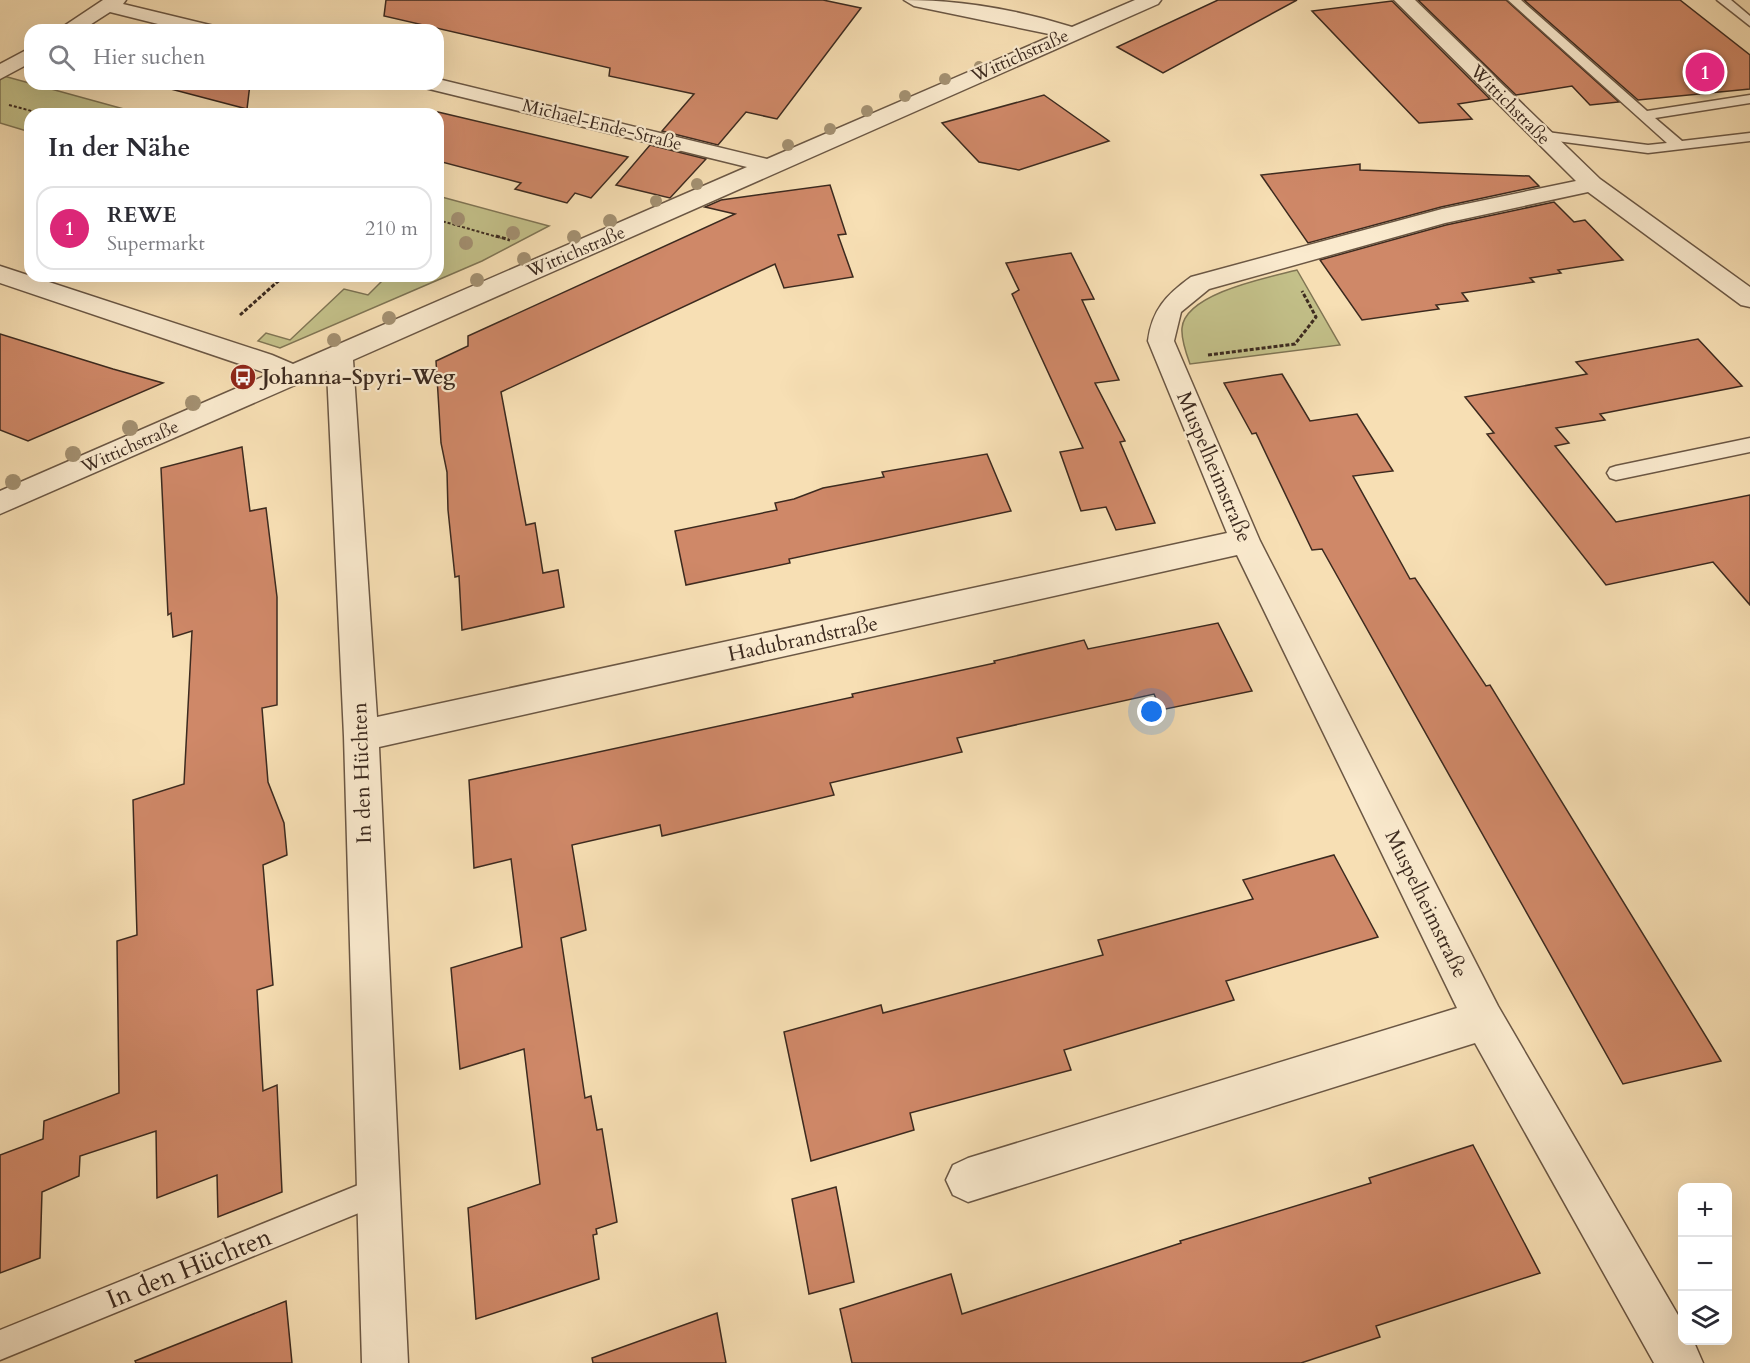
<!DOCTYPE html>
<html lang="de">
<meta charset="utf-8">
<style>
body{margin:0;font-family:Cardo,serif;background:#f2f2f3;color:#2b2b33}
.controls{position:absolute;right:18px;bottom:18px;display:grid;overflow:hidden;border-radius:12px;box-shadow:0 6px 24px #0002}
.controls button{width:54px;height:54px;display:grid;place-items:center;padding:0;border:0;border-bottom:2px solid #e1e1e2;background:#fff;color:#2b2b33;font:30px sans-serif}
.you{position:absolute;left:1152px;top:712px;width:21px;height:21px;margin:-15px;border:4px solid #fff;border-radius:50%;background:#1a73e8;box-shadow:0 0 0 9px #1a73e833}
.badge{display:grid;place-items:center;width:39px;height:39px;border-radius:50%;background:#db2777;color:#fff;font-size:20px;font-weight:700}
.pin{position:absolute;translate:-50% -50%;border:3px solid #fff;box-shadow:0 2px 6px #0006}
.list{margin:0;padding:0;list-style:none}
h2{display:flex;justify-content:space-between;align-items:center;height:78px;margin:0;padding:0 24px;font-size:26px}
h2 small{font-size:20px;font-weight:400;color:#7c7c81}
.list li{display:grid;grid-template-columns:39px 1fr auto;gap:18px;align-items:center;box-sizing:border-box;height:84px;margin:0 12px 12px;padding:0 12px;border:2px solid #e1e1e2;border-radius:18px}
.list b{display:block;font-size:22px;white-space:nowrap}
.list p{margin:0;font-size:20px;white-space:nowrap;color:#7c7c81}
.list em{font-size:20px;font-style:normal;color:#7c7c81}
.icon{flex:none;width:33px;height:33px;fill:none;stroke:currentColor;stroke-width:2;stroke-linecap:round;stroke-linejoin:round}
.map{position:relative;flex:none;width:1750px;height:1363px;overflow:hidden}
.search{position:absolute;background:#fff;box-shadow:0 6px 24px #0002;left:24px;top:24px;width:420px;height:66px;display:flex;align-items:center;gap:15px;box-sizing:border-box;padding:0 21px;border-radius:18px;color:#7c7c81;font-size:22px}
.panel{position:absolute;background:#fff;box-shadow:0 6px 24px #0002;left:24px;top:108px;width:420px;height:174px;border-radius:18px}
.map>svg:first-child{display:block}
</style>
<div class="map">
<svg width="1750" height="1363" viewBox="0 0 1750 1363">
<rect width="100%" height="100%" fill="#f7dfb4"/>
<filter id="stains"><feTurbulence type="fractalNoise" baseFrequency=".00333" numOctaves="4"/><feColorMatrix values="0 0 0 0 .2 0 0 0 0 .09 0 0 0 0 .02 0 0 0 .5 -.17"/></filter>
<radialGradient id="worn" r=".72"><stop offset=".6" stop-color="#630" stop-opacity="0"/><stop offset="1" stop-color="#630" stop-opacity=".3"/></radialGradient>
<!-- green -->
<g fill="#c3c089" stroke="#807554" stroke-width="1.5">
<path d="M0,75l142,39h-112v18l-30,-9z"/>
<path d="M438,196l111,30 -67,35 -202,87 -22,-7 8,-8 24,7 54,-51 24,6 19,-19h51z"/>
<path d="M1297,270l43,75 -150,19c-4,-11 -9,-25 -8,-36 3,-35 88,-51 115,-58z"/>
</g>
<!-- building -->
<g fill="#cf8868" stroke="#3c2a1f" stroke-width="1.5">
<path d="M386,0h437l38,8 -84,111 -31,-7 -28,33 -56,-14 32,-37 -85,-18 1,-8 -226,-52z"/>
<path d="M1218,0h79l-134,73 -46,-26z"/>
<path d="M1418,0h88l113,102 -29,3 -18,-19 -56,9z"/>
<path d="M1524,0h156l70,55v34l-112,11z"/>
<path d="M1392,1l98,98 -32,5 14,15 -53,4 -107,-112z"/>
<path d="M168,84h82l-3,25 -84,-22z"/>
<path d="M1044,95l65,46 -90,29 -40,-8 -37,-39z"/>
<path d="M438,112l190,45 -37,41 -16,-5 -8,10 -52,-14 6,-6 -83,-22z"/>
<path d="M650,145l56,14 -36,39 -54,-13z"/>
<path d="M1360,164v6l169,6 10,10 -98,21 -133,36 -47,-68z"/>
<path d="M830,185l16,49 -8,1 15,42 -69,11 -9,-24 -274,128 25,133 9,-2 8,50 15,-3 6,37 -102,23 -3,-54 -4,1 -7,-67 -1,-38 -6,-29 -5,-82 32,-15v-10l267,-122 -30,-7 16,-7z"/>
<path d="M1554,202l20,20 11,-2 38,40 -65,10 3,3 -31,5 4,4 -72,11 6,8 -32,4 3,4 -77,11 -42,-60 126,-35z"/>
<path d="M1071,253l23,46 -12,1 37,80 -24,3 30,58 -5,1 35,81 -39,7 -10,-23 -25,4 -21,-59 23,-4 -71,-154 7,-4 -13,-27z"/>
<path d="M0,334l113,35 50,14 -135,58 -28,-11z"/>
<path d="M1698,339l44,47 -142,28 5,6 -49,8 13,15 -14,3 61,76 134,-27v110l-37,-43 -107,23 -119,-151 7,-1 -29,-36 122,-23 -11,-12z"/>
<path d="M1282,374l28,47 47,-7 36,57 -40,5 57,103 5,-1 71,108 4,-1 231,376 -98,23 -301,-535 -10,1 -56,-117 -4,1 -28,-51z"/>
<path d="M242,447l8,64 16,-3 11,89v108l-15,3 6,74 16,41 3,32 -24,10 10,120 -16,5 6,101 14,-6 5,107 -64,25 -1,-42 -60,23 -1,-67 -76,25 -1,20 -37,16 -2,66 -40,15v-118l43,-16 1,-18 75,-28 -2,-152 20,-6 -4,-135 51,-16 8,-153 -19,6 -2,-24 -3,2 -7,-147z"/>
<path d="M987,454l24,57 -222,48 1,4 -104,22 -11,-54 102,-21 -2,-7 19,-4 29,-11 61,-11 -2,-5z"/>
<path d="M1218,623l34,68 -91,19 -7,-16 -197,44 5,14 -132,31 4,12 -172,41 -2,-11 -88,20 14,85 -25,8 24,160 6,-2 6,34 5,-1 15,93 -21,7 1,5 -4,1 6,44 -123,40 -8,-111 72,-24 -16,-135 -64,20 -9,-101 71,-21 -11,-88 -37,9 -5,-88 384,-83 -1,-3 143,-31 -1,-2 90,-21 4,9z"/>
<path d="M1334,855l44,82 -152,44 8,19 -170,50 7,20 -161,43 4,17 -103,31 -27,-129 97,-27 2,8 220,-58 -5,-15 155,-41 -10,-19z"/>
<path d="M1473,1145l67,128 -164,53 4,11 -79,26h-449l-12,-54 111,-35 11,40 219,-71 -1,-2 191,-58 -2,-5z"/>
<path d="M836,1187l18,95 -45,12 -17,-95z"/>
<path d="M286,1301l6,62h-156l-1,-2z"/>
<path d="M717,1313l9,50h-133l-1,-5z"/>
</g>
<g fill="none" stroke-linecap="round" stroke-linejoin="round">
<defs>
<g id="lane">
<path d="M1508,0h13l126,111 103,-16v8l-95,15 27,23 68,-8v8l-102,12 -114,-15v-6l5,-1 109,14 19,-2z"/>
<path d="M1717,0h14l19,16v10z"/>
<path d="M1750,438v14l-134,28 -6,-2 -3,-5 3,-5 6,-2z"/>
<path d="M378,1177l10,4 4,10 -4,10 -388,159v-30z"/>
</g>
<g id="street">
<path d="M103,0h23l-3,4 91,22 3,4h-35l-72,-18 -28,18h-24z"/>
<path d="M904,0c56,0 115,10 168,27l63,-27h26l-3,4 -805,356 24,357 850,-184 -79,-192c4,-31 18,-46 43,-64l251,-68 134,-28 -182,-181h21l185,179 150,108v20l-9,-2 -153,-113 -143,31 -236,66 -28,23 -7,29 86,200 238,465 184,316v18h11l10,23h-49l-179,-320 -507,159 -15,-7 -7,-15 7,-15 15,-7 489,-150 -220,-453 -858,192 29,616h-46l-18,-627 -17,-365 -327,143v-23l269,-117 -269,-91v-17l272,89 21,9 454,-197 -322,-79 -3,-4h16v-5l329,80 287,-124 -140,-29z"/>
<path d="M30,48v15l-30,16v-15z"/>
</g>
</defs>
<!-- lane casing -->
<use href="#lane" stroke="#6b5744" stroke-width="3"/>
<!-- street casing -->
<use href="#street" stroke="#6b5744" stroke-width="3"/>
<!-- path-far1 -->
<g stroke="#3c2a1f" stroke-width="2" stroke-dasharray="3 2" stroke-linecap="butt">
<path d="M9,105l34,9"/>
<path d="M438,220l63,18"/>
</g>
<!-- path -->
<g stroke="#3c2a1f" stroke-width="3" stroke-dasharray="4 2" stroke-linecap="butt">
<path d="M496,236l14,4"/>
<path d="M240,315l44,-39"/>
<path d="M1208,355l87,-11 21,-27 -14,-26"/>
</g>
<!-- lane -->
<use href="#lane" fill="#faeace" fill-rule="evenodd"/>
<!-- street -->
<use href="#street" fill="#faeace" fill-rule="evenodd"/>
</g>
<!-- trees -->
<g fill="#a39071">
<circle cx="979" cy="66" r="5"/>
<circle cx="945" cy="79" r="6"/>
<circle cx="905" cy="96" r="6"/>
<circle cx="867" cy="111" r="6"/>
<circle cx="830" cy="129" r="6"/>
<circle cx="788" cy="145" r="6"/>
<circle cx="697" cy="184" r="6"/>
<circle cx="656" cy="201" r="6"/>
<circle cx="458" cy="219" r="7"/>
<circle cx="610" cy="221" r="7"/>
<circle cx="513" cy="233" r="7"/>
<circle cx="574" cy="237" r="7"/>
<circle cx="466" cy="243" r="7"/>
<circle cx="524" cy="259" r="7"/>
<circle cx="477" cy="280" r="7"/>
<circle cx="389" cy="318" r="7"/>
<circle cx="334" cy="340" r="7"/>
<circle cx="193" cy="403" r="8"/>
<circle cx="130" cy="428" r="8"/>
<circle cx="73" cy="454" r="8"/>
<circle cx="13" cy="482" r="8"/>
</g>
<!-- icons -->
<defs>
<symbol id="bus-disc" viewBox="-11 -11 22 22"><circle r="9.5" fill="#8f2418" stroke="#faeace"/><path d="M-5-6H5V4H4V6H2V4H-2V6H-4V4H-5ZM-3.5-4V0h7V-4ZM-3.5 1.2v1.5H-2V1.2ZM2 1.2v1.5H3.5V1.2Z" fill="#fff"/></symbol>
</defs>
<g fill-rule="evenodd">
<use href="#bus-disc" x="228" y="362" width="30" height="30"/>
</g>
<g text-anchor="middle" dominant-baseline="central" stroke-width="4.5" stroke-linejoin="round" paint-order="stroke">
<!-- far-street labels -->
<g font-size="18" fill="#3c2a1f" stroke="#faeace">
<text transform="translate(1020 56) rotate(-24)">Wittichstraße</text>
<text transform="translate(1510 105) rotate(45)">Wittichstraße</text>
<text transform="translate(602 125) rotate(14)">Michael-Ende-Straße</text>
<text transform="translate(576 252) rotate(-23)">Wittichstraße</text>
<text transform="translate(130 447) rotate(-24)">Wittichstraße</text>
</g>
<!-- poi labels -->
<g font-size="21" font-weight="bold" fill="#3c2a1f" stroke="#faeace" text-anchor="start">
<text x="262" y="377">Johanna-Spyri-Weg</text>
</g>
<!-- street labels -->
<g font-size="21" fill="#3c2a1f" stroke="#faeace">
<text transform="translate(1214 467) rotate(67)">Muspelheimstraße</text>
<text transform="translate(803 639) rotate(-12)">Hadubrandstraße</text>
<text transform="translate(362 773) rotate(-92)">In den Hüchten</text>
<text transform="translate(1426 904) rotate(64)">Muspelheimstraße</text>
</g>
<!-- near-street labels -->
<g font-size="26" fill="#3c2a1f" stroke="#faeace">
<text transform="translate(189 1268) rotate(-22)">In den Hüchten</text>
</g>
</g>
<rect width="100%" height="100%" filter="url(#stains)"/>
<rect width="100%" height="100%" fill="url(#worn)"/>
</svg>
<div class="controls">
<button>+</button>
<button>−</button>
<button><svg class="icon" aria-label="layers" viewBox="0 0 24 24"><path d="M12 4l9 5-9 5-9-5zM3 14l9 5 9-5"/></svg></button>
</div>
<div class="you"></div>
<div class="pin badge" style="left:1705px;top:72px">1</div>
<div class="search"><svg class="icon" aria-label="search" viewBox="0 0 24 24"><circle cx="10" cy="10" r="6"/><path d="M15 15l6 6"/></svg>Hier suchen</div>
<section class="panel">
<h2>In der Nähe<small></small></h2>
<ul class="list">
<li><span class="badge">1</span><div><b>REWE</b><p>Supermarkt</p></div><em>210 m</em></li>
</ul>
</section>
</div>
